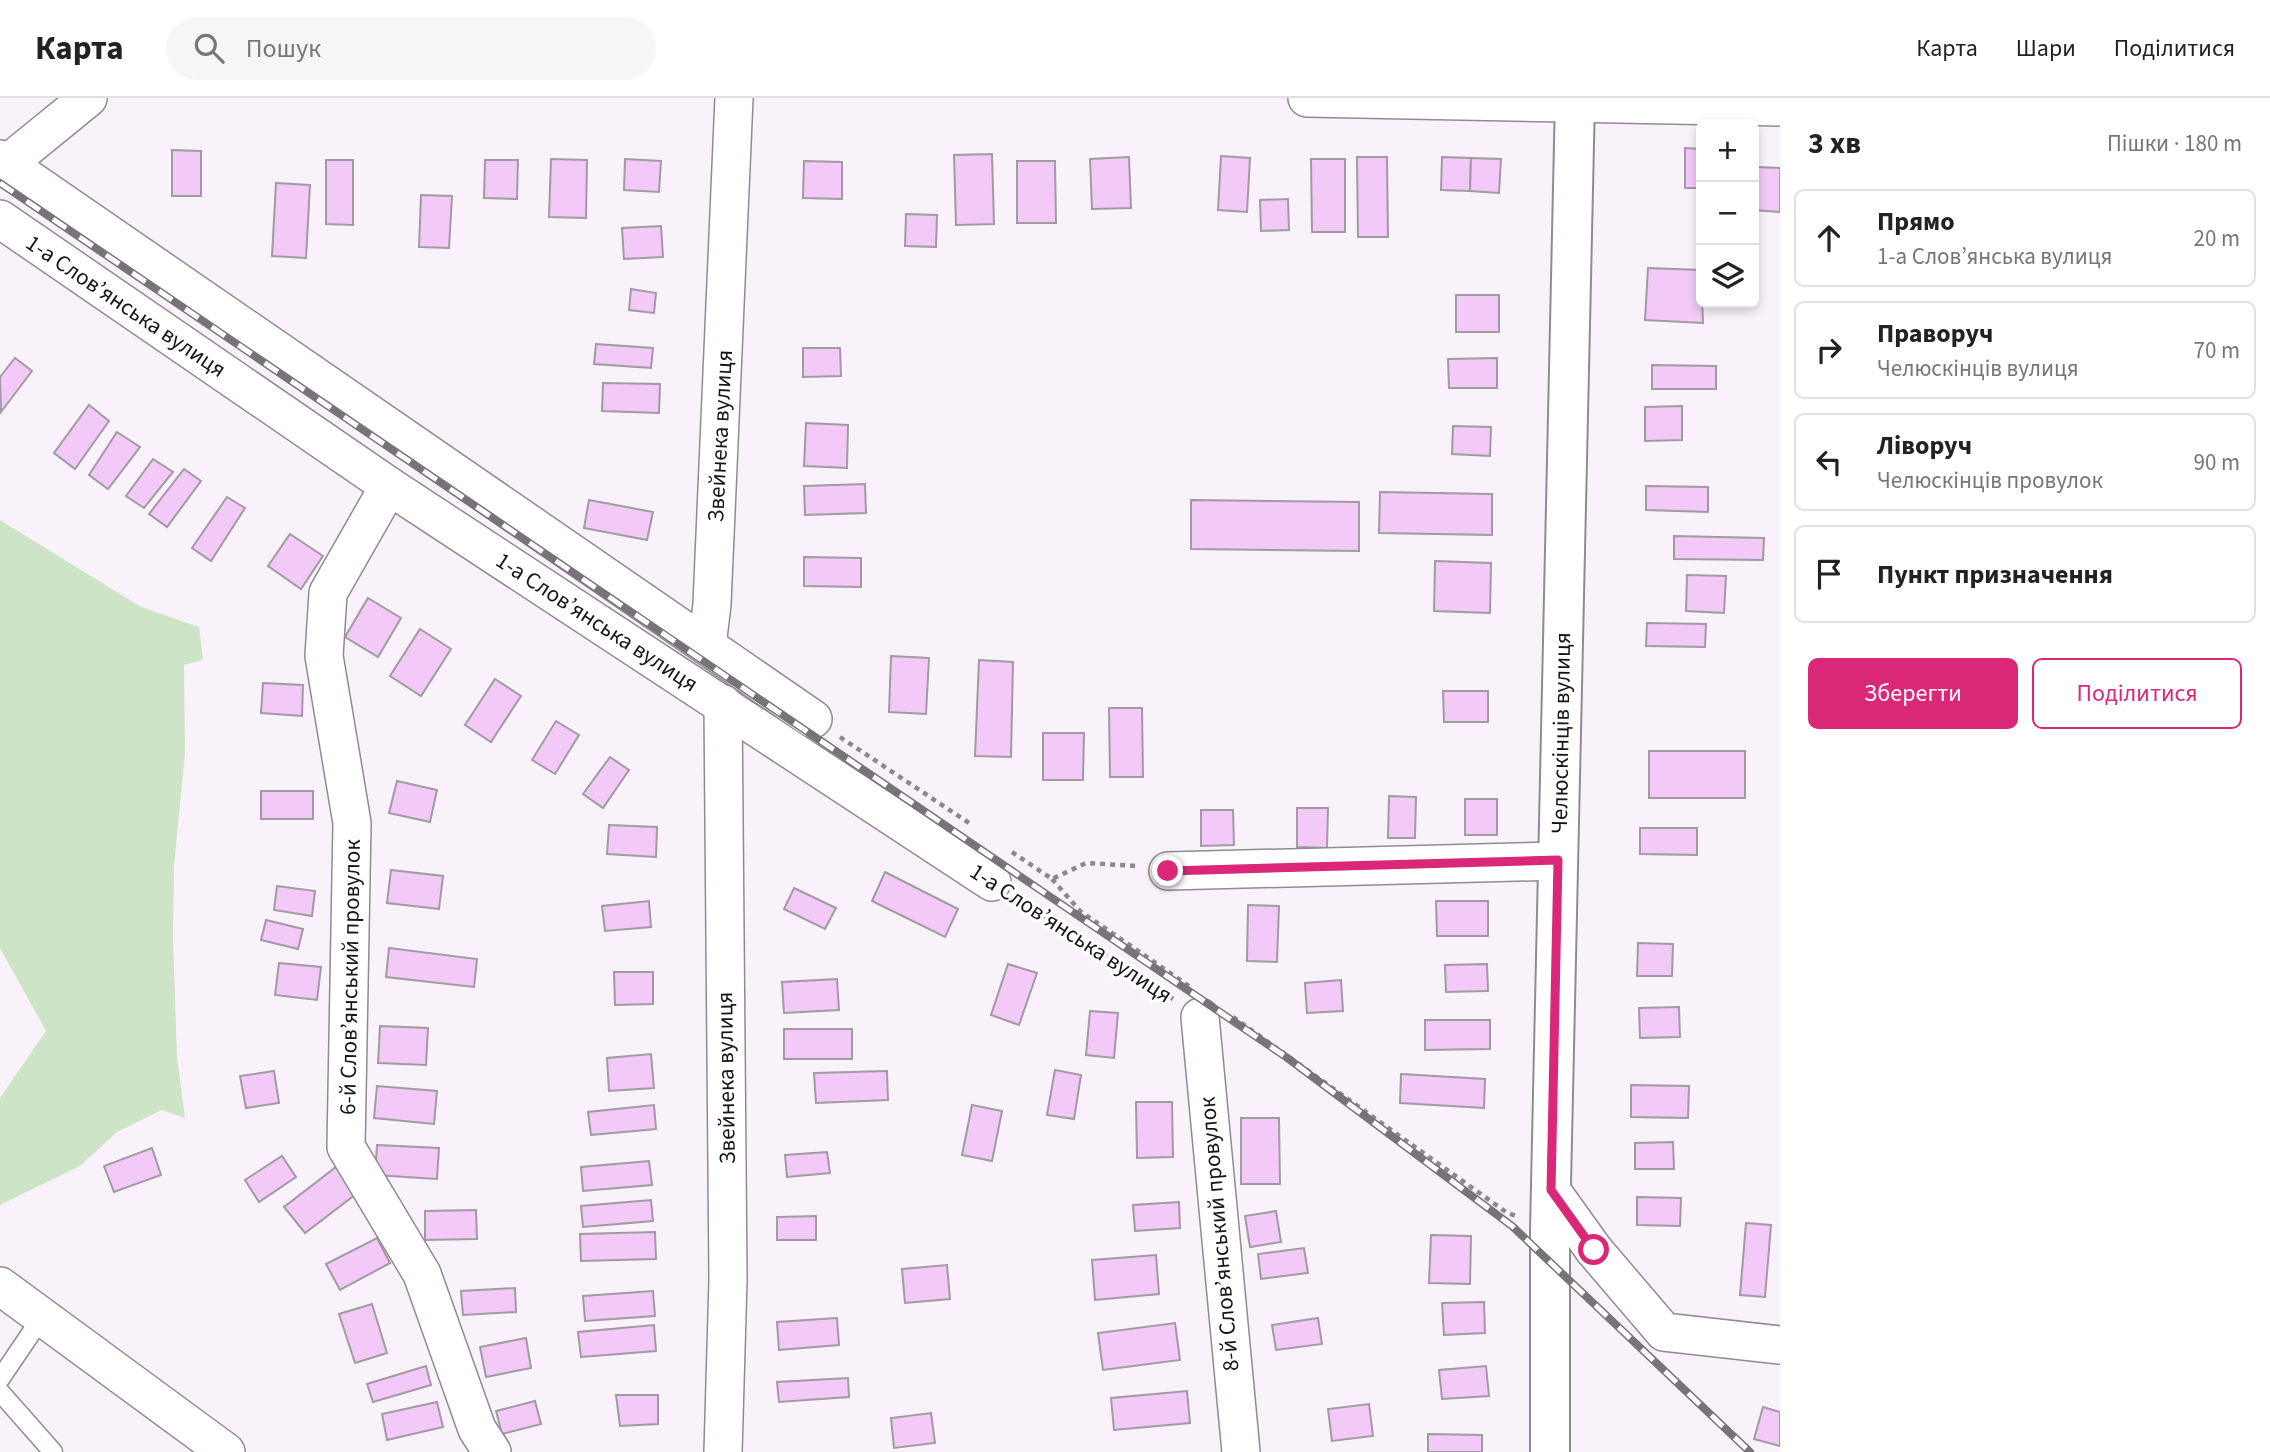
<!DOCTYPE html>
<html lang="uk">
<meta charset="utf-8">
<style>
:root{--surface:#fff;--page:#f6f6f6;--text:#222;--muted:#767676;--line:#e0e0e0;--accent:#db2777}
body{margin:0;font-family:"Source Sans 3",sans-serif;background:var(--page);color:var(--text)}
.controls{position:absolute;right:21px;top:21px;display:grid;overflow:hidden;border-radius:10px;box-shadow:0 4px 10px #0003}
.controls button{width:63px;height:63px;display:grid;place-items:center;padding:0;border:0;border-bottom:2px solid var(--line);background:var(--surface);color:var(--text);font:35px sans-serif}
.stop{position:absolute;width:21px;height:21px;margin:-16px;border:5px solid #db2777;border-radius:50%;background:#fff}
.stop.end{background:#db2777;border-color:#fff;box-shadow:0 2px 7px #0008}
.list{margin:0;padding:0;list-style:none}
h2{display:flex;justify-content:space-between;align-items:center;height:91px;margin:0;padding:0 28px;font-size:30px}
h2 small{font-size:23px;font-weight:400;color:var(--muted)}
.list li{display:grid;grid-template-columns:46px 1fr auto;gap:21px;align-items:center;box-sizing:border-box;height:98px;margin:0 14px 14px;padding:0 14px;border:2px solid var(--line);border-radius:10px}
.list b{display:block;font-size:26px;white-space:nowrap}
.list p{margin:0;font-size:23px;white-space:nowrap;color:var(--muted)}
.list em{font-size:23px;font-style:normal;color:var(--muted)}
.actions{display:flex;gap:14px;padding:21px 28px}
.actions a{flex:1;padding:16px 0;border:2px solid var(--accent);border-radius:10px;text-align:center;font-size:24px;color:var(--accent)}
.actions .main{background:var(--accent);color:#fff}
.icon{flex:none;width:38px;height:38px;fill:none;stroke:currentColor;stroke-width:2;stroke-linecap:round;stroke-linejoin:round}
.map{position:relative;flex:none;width:1780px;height:1354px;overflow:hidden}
header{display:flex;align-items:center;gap:42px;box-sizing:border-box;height:98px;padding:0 35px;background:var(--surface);border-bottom:2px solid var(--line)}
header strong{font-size:33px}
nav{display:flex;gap:38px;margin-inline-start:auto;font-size:24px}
.search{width:490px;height:63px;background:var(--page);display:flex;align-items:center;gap:18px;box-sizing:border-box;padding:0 24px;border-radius:38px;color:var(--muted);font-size:26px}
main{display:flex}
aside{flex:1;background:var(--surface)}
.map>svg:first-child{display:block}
.green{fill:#cde4c6}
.building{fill:#f2c9f7;stroke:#a19aa2;stroke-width:2}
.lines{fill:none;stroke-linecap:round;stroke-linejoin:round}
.lane-casing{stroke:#918a92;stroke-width:21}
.street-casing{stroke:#918a92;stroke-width:40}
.secondary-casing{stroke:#918a92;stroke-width:42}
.path{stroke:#8c878c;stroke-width:4.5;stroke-dasharray:5 5;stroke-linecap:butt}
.lane{stroke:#fff;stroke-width:18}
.street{stroke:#fff;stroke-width:37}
.secondary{stroke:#fff;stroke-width:38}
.rail-casing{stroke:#777378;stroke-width:8}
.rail{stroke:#fff;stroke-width:5;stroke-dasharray:16;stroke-linecap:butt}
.route{stroke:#db2777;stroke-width:9}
.labels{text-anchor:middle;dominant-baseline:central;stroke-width:7;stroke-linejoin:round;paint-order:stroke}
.street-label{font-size:23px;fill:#171517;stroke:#fff}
</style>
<header>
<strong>Карта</strong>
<div class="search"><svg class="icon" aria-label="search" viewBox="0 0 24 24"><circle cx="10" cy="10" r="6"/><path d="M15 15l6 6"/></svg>Пошук</div>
<nav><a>Карта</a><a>Шари</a><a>Поділитися</a></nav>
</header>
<main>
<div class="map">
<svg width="1780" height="1354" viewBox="0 0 1780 1354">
<rect width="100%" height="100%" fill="#faf2fb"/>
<polygon class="green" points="0,422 141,509 199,529 203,562 184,567 185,655 174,768 173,840 177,959 185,1020 162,1012 117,1034 80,1068 0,1107 0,1000 46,933 0,850"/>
<g class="building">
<polygon points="1685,50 1701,51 1701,90 1685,90"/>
<polygon points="172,52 201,53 201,98 172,98"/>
<polygon points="992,56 994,126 956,127 954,57"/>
<polygon points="1221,58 1250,60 1247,114 1218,112"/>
<polygon points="1129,59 1131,110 1092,111 1090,61"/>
<polygon points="1357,59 1387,59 1388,139 1358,139"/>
<polygon points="1442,59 1471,60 1470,93 1441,92"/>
<polygon points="1471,60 1501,61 1499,95 1470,93"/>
<polygon points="551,61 587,62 586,120 549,119"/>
<polygon points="625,61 661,63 659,94 624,92"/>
<polygon points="1311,61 1345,61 1345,134 1312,134"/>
<polygon points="326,62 353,62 353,127 326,126"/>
<polygon points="485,62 518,62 517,101 484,100"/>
<polygon points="804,63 842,64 842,101 803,100"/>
<polygon points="1017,63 1055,63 1056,125 1017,125"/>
<polygon points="1757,69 1780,70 1780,114 1754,112"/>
<polygon points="276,85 310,87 306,160 272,158"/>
<polygon points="421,97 452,98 449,150 419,149"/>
<polygon points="1288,101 1289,132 1261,133 1260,102"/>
<polygon points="906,116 937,117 936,149 905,148"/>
<polygon points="661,128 663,159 624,161 622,130"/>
<polygon points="1648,170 1701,172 1703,225 1645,222"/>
<polygon points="631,191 656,195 654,215 629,212"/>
<rect x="1456" y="197" width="43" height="37"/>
<polygon points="596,246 653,250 651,270 594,266"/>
<polygon points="803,250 840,250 841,278 803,279"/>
<polygon points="15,260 32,273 1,314 0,279"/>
<polygon points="1497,260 1497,290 1449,290 1448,261"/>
<polygon points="1652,267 1716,268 1716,291 1652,291"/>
<polygon points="603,285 660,286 659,315 602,313"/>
<polygon points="89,307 109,323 75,371 54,355"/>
<polygon points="1682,308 1682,342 1645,343 1645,309"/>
<polygon points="806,325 848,327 847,370 804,368"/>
<polygon points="1453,328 1491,329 1490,358 1452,356"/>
<polygon points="117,334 140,349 108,391 89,377"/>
<polygon points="153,361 173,374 144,410 126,398"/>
<polygon points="184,371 201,383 167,429 149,416"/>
<polygon points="865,386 866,415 805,417 804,388"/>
<polygon points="1646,388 1708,389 1708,414 1646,412"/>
<polygon points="1380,394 1492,396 1492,437 1379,435"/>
<polygon points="227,399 245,410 211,463 192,450"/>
<polygon points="589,402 653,414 647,442 584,430"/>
<polygon points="1191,402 1359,404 1359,453 1191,451"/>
<polygon points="290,436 323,458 301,491 268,468"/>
<polygon points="1674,438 1764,440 1763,462 1674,461"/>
<polygon points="804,459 861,460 861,489 804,488"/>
<polygon points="1435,463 1491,465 1490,515 1434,513"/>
<polygon points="1687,477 1726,478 1724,515 1686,513"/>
<polygon points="368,500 401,520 378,559 345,539"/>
<polygon points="1647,525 1706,526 1705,549 1646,548"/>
<polygon points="420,531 451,551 421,598 390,578"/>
<polygon points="891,558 929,560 926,616 889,614"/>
<polygon points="979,562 1013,564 1011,659 975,658"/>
<polygon points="495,581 521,598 491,644 465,627"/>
<polygon points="263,585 303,587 302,618 261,615"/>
<polygon points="1443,593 1488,593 1488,624 1444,624"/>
<polygon points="1109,610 1142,610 1143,679 1110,679"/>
<polygon points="556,623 579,637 555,676 532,662"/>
<polygon points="1043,635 1084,635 1083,682 1043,682"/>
<rect x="1649" y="653" width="96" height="47"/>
<polygon points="610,659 629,672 603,710 583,696"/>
<polygon points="397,683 437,692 430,724 389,715"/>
<rect x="261" y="693" width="52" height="28"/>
<polygon points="1389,698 1416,699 1415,740 1388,740"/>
<rect x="1465" y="701" width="32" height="36"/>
<polygon points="1297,710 1328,710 1327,750 1297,749"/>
<polygon points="1201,712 1233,712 1234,747 1201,748"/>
<polygon points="609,727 657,729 656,759 607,756"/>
<polygon points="1640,730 1697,730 1697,757 1640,756"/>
<polygon points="391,772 443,778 439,811 387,805"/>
<polygon points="885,774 958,811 945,839 872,803"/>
<polygon points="277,788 315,793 312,818 274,812"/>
<polygon points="794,790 836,810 825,831 784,811"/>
<polygon points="649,803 651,829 605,833 602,808"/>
<polygon points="1436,803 1488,803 1488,838 1437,838"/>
<polygon points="1248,807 1279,808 1277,864 1247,863"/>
<polygon points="266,822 303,831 298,851 261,842"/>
<polygon points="1638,845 1673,846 1672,878 1637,878"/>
<polygon points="389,850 477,861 474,889 386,879"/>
<polygon points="279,865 321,869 317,902 275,897"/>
<polygon points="1008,866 1037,875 1019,927 991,917"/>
<polygon points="1487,866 1488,893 1446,894 1445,867"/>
<polygon points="614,874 653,874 653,906 615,907"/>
<polygon points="837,881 839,912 784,915 782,884"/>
<polygon points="1341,882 1343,913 1307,915 1305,885"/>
<polygon points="1679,909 1680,939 1640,940 1639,910"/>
<polygon points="1090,913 1118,915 1114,960 1086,957"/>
<polygon points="1425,922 1490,922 1490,951 1425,952"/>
<polygon points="380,928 428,930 426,967 378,965"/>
<rect x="784" y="931" width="68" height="30"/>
<polygon points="651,956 654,990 609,993 607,960"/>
<polygon points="1055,972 1081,977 1074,1021 1047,1017"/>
<polygon points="274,973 279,1005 246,1010 240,978"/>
<polygon points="887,973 888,1002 816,1005 814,975"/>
<polygon points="1401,976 1485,981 1484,1010 1400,1005"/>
<polygon points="1631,987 1689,988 1688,1020 1631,1019"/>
<polygon points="377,988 437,993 434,1026 374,1020"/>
<polygon points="1136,1004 1172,1004 1173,1059 1137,1060"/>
<polygon points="654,1007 656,1031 591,1037 588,1014"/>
<polygon points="972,1007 1002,1013 992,1063 962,1057"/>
<polygon points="1241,1020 1279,1020 1280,1086 1241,1086"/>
<polygon points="1673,1044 1674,1071 1635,1071 1635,1045"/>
<polygon points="377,1047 439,1050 437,1081 375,1077"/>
<polygon points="152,1050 161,1077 114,1094 104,1068"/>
<polygon points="827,1054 830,1075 787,1079 785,1057"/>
<polygon points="282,1058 296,1079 259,1104 245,1082"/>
<polygon points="649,1063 652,1087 583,1093 581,1069"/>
<polygon points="336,1069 356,1096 305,1135 284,1109"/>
<polygon points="1637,1099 1681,1100 1680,1128 1637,1127"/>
<polygon points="651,1102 653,1123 583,1129 581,1108"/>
<polygon points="1179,1104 1180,1130 1135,1133 1133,1107"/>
<polygon points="476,1112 477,1141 425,1142 425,1113"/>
<polygon points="1276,1113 1281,1144 1250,1149 1245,1118"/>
<polygon points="816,1118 816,1142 777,1142 777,1119"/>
<polygon points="1746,1125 1771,1127 1765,1199 1740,1197"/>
<polygon points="655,1134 656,1161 581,1163 580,1136"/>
<polygon points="1431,1137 1471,1138 1470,1186 1429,1185"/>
<polygon points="377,1140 390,1165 340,1192 326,1166"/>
<polygon points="1304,1150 1308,1175 1261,1181 1258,1156"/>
<polygon points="1156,1157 1159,1196 1095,1202 1092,1162"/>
<polygon points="947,1167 950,1201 905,1205 902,1171"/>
<polygon points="515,1190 516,1214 463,1217 461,1193"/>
<polygon points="653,1193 655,1218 585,1223 583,1198"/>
<polygon points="1484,1204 1485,1235 1444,1237 1442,1205"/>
<polygon points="372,1206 387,1255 355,1265 339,1216"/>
<polygon points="837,1220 839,1247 779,1252 777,1224"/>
<polygon points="1318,1220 1322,1246 1276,1252 1272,1227"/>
<polygon points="1175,1225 1180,1262 1103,1272 1098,1235"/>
<polygon points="654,1227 656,1253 581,1259 578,1234"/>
<polygon points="526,1240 531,1270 486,1279 480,1249"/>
<polygon points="426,1268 431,1287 373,1304 367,1286"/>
<polygon points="1486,1268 1489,1298 1442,1301 1439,1272"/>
<polygon points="848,1280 849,1299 779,1304 777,1284"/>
<polygon points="1187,1293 1190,1325 1114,1332 1111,1300"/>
<polygon points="616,1297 658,1297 658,1326 620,1328"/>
<polygon points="535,1303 541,1326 502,1336 496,1313"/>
<polygon points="437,1304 443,1329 387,1342 382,1316"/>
<polygon points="1369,1306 1373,1338 1332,1343 1328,1311"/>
<polygon points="1763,1309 1780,1314 1780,1348 1754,1341"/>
<polygon points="931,1315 935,1345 894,1350 891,1320"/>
<polygon points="1428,1336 1482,1337 1482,1354 1428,1354"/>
</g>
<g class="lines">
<g class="lane-casing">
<g id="lane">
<polyline points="0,1281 42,1219"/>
<polyline points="0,1294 53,1354"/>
</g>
</g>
<g class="street-casing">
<g id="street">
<polyline points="734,0 712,506 707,548 813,621"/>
<polyline points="1307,0 1780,9"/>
<polyline points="0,61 7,66 88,0"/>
<polyline points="7,66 707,548"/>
<polyline points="0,121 389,388 992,784"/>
<polyline points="389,388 328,495 324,558 352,725 346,1049 422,1176 477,1331 492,1354"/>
<polyline points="723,606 728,1182 723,1354"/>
<polyline points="1168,773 1558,763"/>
<polyline points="1200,919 1241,1354"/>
<polyline points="1551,1092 1594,1152 1664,1234 1780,1247"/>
<polyline points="0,1188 226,1354"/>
</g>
</g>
<g class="secondary-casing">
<polyline id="secondary" points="1550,1354 1550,1132 1575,0"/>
</g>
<g class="path">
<polyline points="840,639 969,725"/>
<polyline points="1012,754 1052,781 1086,765 1137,768"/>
<polyline points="1052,781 1080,813 1189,888"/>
<polyline points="1019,801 1173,901"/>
<polyline points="1233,919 1506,1114 1518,1119"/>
</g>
<use href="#lane" class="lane"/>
<use href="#street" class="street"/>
<use href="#secondary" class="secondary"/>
<g class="rail-casing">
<polyline id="rail" points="0,85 1286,959 1512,1128 1750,1354"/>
</g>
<use href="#rail" class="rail"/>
</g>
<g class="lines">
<polyline class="route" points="1168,773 1558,762 1551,1092 1594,1152"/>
</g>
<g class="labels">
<g class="street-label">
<text transform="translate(126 208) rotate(34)">1-а Слов’янська вулиця</text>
<text transform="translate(720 338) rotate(-87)">Звейнека вулиця</text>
<text transform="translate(597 524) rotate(33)">1-а Слов’янська вулиця</text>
<text transform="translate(1561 635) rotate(-89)">Челюскінців вулиця</text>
<text transform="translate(1071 835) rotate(33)">1-а Слов’янська вулиця</text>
<text transform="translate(350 879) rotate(-89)">6-й Слов’янський провулок</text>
<text transform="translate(726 980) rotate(-91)">Звейнека вулиця</text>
<text transform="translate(1219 1136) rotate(-95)">8-й Слов’янський провулок</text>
</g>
</g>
</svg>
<div class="controls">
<button>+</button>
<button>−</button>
<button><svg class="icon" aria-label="layers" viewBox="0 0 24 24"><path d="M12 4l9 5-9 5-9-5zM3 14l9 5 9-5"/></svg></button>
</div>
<div class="stop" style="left:1594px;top:1152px"></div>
<div class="stop end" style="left:1168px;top:773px"></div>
</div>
<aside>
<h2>3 хв<small>Пішки · 180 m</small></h2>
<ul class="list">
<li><svg class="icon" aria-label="ahead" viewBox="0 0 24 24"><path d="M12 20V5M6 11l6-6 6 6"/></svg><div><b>Прямо</b><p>1-а Слов’янська вулиця</p></div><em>20 m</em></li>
<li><svg class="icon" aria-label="right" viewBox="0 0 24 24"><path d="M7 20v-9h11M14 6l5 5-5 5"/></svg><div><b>Праворуч</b><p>Челюскінців вулиця</p></div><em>70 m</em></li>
<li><svg class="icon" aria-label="left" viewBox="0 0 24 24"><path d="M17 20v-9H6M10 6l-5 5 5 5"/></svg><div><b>Ліворуч</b><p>Челюскінців провулок</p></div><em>90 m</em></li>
<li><svg class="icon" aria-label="arrive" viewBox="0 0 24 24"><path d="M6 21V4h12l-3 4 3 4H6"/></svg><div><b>Пункт призначення</b></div></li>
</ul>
<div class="actions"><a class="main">Зберегти</a><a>Поділитися</a></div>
</aside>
</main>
